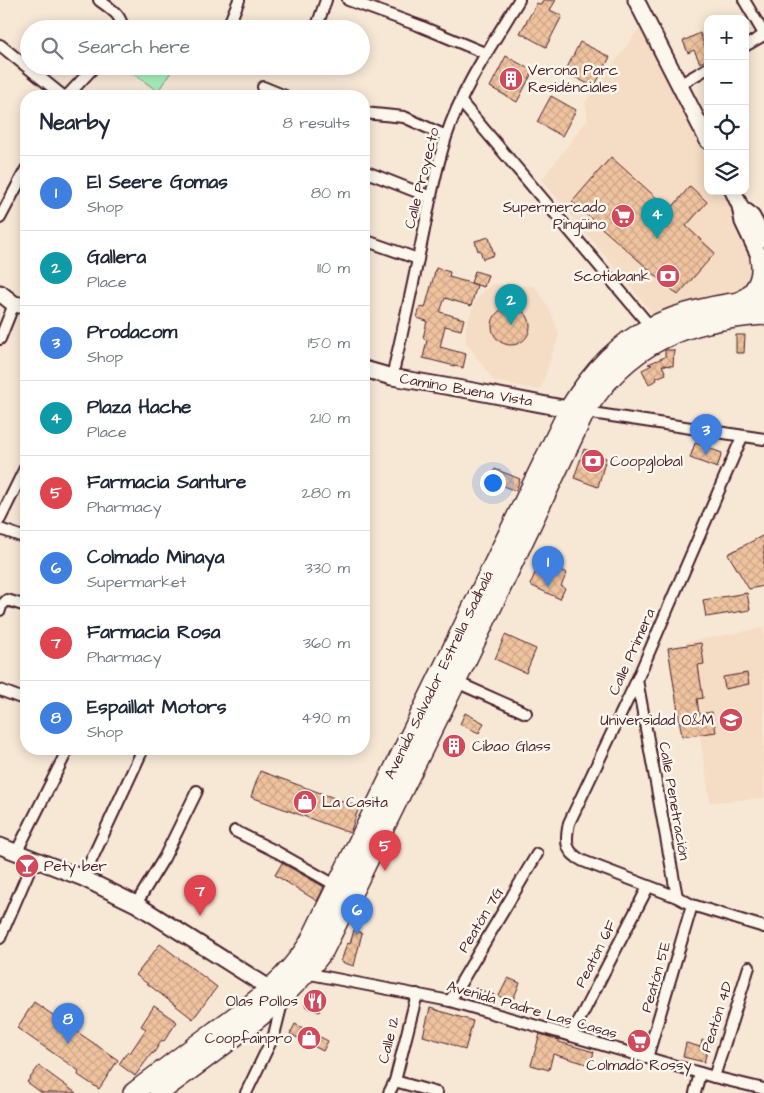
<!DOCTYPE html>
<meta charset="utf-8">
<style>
:root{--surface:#fff;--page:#f2f2f3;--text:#1f2937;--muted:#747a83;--line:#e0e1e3;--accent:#d1495b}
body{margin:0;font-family:"Architects Daughter",sans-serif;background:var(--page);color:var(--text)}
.controls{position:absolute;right:15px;top:15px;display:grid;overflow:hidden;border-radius:10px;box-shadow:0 2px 12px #0003}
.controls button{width:45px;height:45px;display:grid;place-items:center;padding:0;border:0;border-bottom:1px solid var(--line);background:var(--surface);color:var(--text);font:25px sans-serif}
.you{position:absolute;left:492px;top:482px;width:18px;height:18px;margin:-12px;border:4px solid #fff;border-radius:50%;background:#1a73e8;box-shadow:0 0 0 8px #1a73e833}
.badge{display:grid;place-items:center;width:32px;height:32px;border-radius:50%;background:var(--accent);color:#fff;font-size:16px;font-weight:700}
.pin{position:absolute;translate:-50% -41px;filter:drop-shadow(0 1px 2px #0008)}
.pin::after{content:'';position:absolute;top:26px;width:18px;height:15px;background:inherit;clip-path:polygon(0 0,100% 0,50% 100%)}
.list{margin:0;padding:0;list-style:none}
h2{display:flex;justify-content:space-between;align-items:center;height:65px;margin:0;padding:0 20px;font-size:21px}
h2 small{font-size:16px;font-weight:400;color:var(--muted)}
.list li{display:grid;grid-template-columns:32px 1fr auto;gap:15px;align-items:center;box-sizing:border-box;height:75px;padding:0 20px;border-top:1px solid var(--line)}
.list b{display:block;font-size:19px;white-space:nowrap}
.list p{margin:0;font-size:16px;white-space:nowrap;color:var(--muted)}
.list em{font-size:16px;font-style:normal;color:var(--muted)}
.icon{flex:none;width:28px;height:28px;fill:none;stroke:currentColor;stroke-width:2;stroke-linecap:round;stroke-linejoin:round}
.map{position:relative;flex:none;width:764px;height:1093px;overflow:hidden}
.search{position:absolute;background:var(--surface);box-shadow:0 2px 12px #0003;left:20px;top:20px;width:350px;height:55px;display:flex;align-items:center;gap:12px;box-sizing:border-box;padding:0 18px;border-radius:28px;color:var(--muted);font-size:19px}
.panel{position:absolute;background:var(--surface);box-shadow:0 2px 12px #0003;left:20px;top:90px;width:350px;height:665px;border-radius:20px}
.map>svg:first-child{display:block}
.built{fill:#f5dcc4}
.park{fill:#a8efbc;stroke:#798774}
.building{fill:url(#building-cross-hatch);stroke:#4a1f2b}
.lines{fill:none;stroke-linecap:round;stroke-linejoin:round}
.street-casing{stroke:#4a1f2b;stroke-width:14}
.secondary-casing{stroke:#4a1f2b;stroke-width:19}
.highway-casing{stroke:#4a1f2b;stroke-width:22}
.street{stroke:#fbf7ec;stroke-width:10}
.secondary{stroke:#fbf7ec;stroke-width:15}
.highway{stroke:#fbf7ec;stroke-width:19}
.labels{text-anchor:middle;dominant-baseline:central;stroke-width:5;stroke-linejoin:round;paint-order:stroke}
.poi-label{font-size:15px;fill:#4a1f2b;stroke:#fbf7ec;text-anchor:start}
.street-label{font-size:15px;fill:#4a1f2b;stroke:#fbf7ec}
</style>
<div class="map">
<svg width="764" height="1093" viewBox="0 0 764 1093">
<defs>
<pattern id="building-cross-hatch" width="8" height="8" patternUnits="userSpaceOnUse" patternTransform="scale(1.25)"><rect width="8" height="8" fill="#efc39e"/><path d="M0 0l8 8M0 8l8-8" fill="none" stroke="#cea788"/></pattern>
</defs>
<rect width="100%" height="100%" fill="#f7e7d5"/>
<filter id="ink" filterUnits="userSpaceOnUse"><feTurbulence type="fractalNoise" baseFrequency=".02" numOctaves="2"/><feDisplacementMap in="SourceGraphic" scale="10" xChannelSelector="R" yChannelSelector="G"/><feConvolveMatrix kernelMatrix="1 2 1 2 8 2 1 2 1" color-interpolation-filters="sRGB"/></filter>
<g filter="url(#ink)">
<g class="built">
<polygon points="639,29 652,49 708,159 708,191 724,191 754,248 757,281 735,294 695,302 653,314 542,180 588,119 585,103"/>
<polygon points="492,284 535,286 551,312 559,334 540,390 494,381 466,342 466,325 477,298"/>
<polygon points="764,628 764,798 710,802 686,642"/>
</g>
<polygon class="park" points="121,66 169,66 173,69 158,91"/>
<g class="building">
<polygon points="543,0 556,0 550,10 562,16 546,47 520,33 537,3 541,5"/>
<polygon points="700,33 705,47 708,45 708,59 700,63 694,50 688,53 683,41"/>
<polygon points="580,42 610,57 594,87 565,72"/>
<polygon points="506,56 533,71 517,102 490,87"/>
<polygon points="551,96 576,110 562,136 537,122"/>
<polygon points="611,157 670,210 690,186 707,202 686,226 715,253 678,295 572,202"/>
<polygon points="489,237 494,255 483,259 480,250 478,251 475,241"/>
<polygon points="436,268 450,272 449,277 477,285 471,306 445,298 440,312 464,319 461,330 445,326 440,347 466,354 463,368 423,358 427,340 423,338 427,321 417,318 420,307 425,308"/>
<polygon points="475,271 488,275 484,287 471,283"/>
<circle cx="511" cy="326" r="19"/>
<polygon points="736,335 745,335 744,353 736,353"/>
<polygon points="665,350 674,350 673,366 662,365 666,374 656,378 657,380 649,384 642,370 652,365 648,364 665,357"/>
<polygon points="695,443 722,453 717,468 690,458"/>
<polygon points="584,449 606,458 598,487 574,478"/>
<polygon points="495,469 520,479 516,491 490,481"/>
<polygon points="764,535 764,586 749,589 728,554"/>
<polygon points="540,561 567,573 561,586 565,588 560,599 530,585"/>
<polygon points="747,593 750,610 706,617 703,600"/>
<polygon points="505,635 536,649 526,673 495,659"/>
<polygon points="701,643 704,664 698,665 703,698 697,699 699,714 712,712 716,732 682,737 668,648"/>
<polygon points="747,673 749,684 725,689 723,677"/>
<polygon points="465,713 484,723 479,733 460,724"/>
<polygon points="452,737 462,742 457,754 446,749"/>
<polygon points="260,771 359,807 350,833 251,797"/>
<polygon points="282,863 324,887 317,901 275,875"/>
<polygon points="354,930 362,933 354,966 341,962 347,943 350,944"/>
<polygon points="160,944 217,987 193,1019 136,975"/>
<polygon points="508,978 520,983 512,1002 499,996"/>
<polygon points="475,988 495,995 493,1002 472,995"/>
<polygon points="316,991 324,994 319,1012 305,1006 309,995"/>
<polygon points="34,1002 118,1060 99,1089 78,1075 79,1071 17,1028"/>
<polygon points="154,1006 177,1022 164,1041 162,1040 153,1054 152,1053 135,1076 119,1064 128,1051 130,1053 146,1029 141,1026"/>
<polygon points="430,1008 473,1021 465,1050 448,1043 423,1036"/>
<polygon points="295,1024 328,1041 323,1051 290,1034"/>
<polygon points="540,1034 559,1040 559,1042 594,1052 590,1065 553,1054 549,1070 531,1065"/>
<polygon points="702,1040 710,1042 704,1062 683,1057 686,1043 701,1047"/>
<polygon points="39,1066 76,1093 42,1093 27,1082"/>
</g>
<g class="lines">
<g class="street-casing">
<g id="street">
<path d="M 99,0 C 109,8 123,15 122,29"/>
<polyline points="348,0 420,26 487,54"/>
<polyline points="744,0 764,34"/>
<polyline points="227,29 239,0"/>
<polyline points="316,29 326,0"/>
<polyline points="0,45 63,96"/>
<polyline points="745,46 764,35"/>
<polyline points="679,85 708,68"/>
<polyline points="263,87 285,96"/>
<polyline points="67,96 95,66"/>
<polyline points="461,102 650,326"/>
<polyline points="364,113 404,117 446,136"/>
<polyline points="364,171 430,197"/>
<polyline points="0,218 26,169"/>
<polyline points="364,240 418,259"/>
<polyline points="0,339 14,304"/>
<path d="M 392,377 C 401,338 410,299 418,259 C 427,218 433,177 446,137 C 462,88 493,43 519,0"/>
<polyline points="585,412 764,439"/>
<path d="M 742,437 L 637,680 L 569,823 C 565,842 565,852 583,861 L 677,897 L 692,905 L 764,927"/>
<polyline points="0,519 26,466"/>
<polyline points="0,529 26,538"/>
<polyline points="0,610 1,606 7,600 26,606"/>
<polyline points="637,680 677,897"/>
<polyline points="454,681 526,713"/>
<polyline points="0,690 26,700"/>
<polyline points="235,831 277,852 337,886"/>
<polyline points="17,851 68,749"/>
<polyline points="83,878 143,749"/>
<polyline points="136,904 164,858 197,791"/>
<polyline points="0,938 34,859"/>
<polyline points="305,973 450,1001 714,1077 764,1089"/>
<polyline points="450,1001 537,854"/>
<polyline points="571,1036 648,887"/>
<polyline points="647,1058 692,905"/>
<polyline points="714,1077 749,967"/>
<polyline points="395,1081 437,1093"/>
<polyline points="246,1093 274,1035 283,999"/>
<polyline points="389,1093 395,1081 417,994"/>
<polyline points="695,1093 700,1073"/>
</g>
</g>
<g class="secondary-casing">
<g id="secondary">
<polyline points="636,0 708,141"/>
<polyline points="733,191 740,206 743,222 764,266"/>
<polyline points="747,212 752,217 764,239"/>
<polyline points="0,293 14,304 26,306"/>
<polyline points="364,369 392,377 468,390 578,411"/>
<polyline points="0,846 83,878 136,904 277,993"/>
</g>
</g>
<g class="highway-casing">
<g id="highway">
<path d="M 741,301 C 757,292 764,277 760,258"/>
<path d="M 133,1093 C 160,1072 188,1051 215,1031 C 252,1004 285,981 309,943 L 569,409 C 619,327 672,309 764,299"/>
<path d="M 159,1093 C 214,1051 285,1006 324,950 L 456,682 L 585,412 C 628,343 686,320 764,315"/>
</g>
</g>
<use href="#street" class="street"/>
<use href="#secondary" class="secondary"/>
<use href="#highway" class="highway"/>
</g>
</g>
<defs>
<g id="building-disc" transform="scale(1.25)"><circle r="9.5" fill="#d1495b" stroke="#fbf7ec"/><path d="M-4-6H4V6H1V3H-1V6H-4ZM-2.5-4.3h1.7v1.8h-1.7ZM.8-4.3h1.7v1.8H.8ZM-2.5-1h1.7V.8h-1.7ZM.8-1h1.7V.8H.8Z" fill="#fff"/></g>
<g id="supermarket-disc" transform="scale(1.25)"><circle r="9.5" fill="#d1495b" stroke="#fbf7ec"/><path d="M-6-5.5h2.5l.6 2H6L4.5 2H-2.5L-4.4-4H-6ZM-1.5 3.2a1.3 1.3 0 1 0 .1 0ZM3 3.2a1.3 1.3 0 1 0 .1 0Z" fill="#fff"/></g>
<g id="bank-disc" transform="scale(1.25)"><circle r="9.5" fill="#d1495b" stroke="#fbf7ec"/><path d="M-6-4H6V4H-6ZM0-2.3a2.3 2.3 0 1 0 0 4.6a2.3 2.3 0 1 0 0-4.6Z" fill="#fff"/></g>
<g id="university-disc" transform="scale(1.25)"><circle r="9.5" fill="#d1495b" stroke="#fbf7ec"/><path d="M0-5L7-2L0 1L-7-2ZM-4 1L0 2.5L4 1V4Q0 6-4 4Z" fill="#fff"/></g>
<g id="shop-disc" transform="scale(1.25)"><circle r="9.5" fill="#d1495b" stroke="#fbf7ec"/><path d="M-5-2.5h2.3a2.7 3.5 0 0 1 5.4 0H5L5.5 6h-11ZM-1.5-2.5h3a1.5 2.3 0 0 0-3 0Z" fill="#fff"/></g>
<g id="bar-disc" transform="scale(1.25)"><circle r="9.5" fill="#d1495b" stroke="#fbf7ec"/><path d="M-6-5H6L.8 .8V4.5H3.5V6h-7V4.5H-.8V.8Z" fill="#fff"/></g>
<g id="restaurant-disc" transform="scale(1.25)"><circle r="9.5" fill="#d1495b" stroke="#fbf7ec"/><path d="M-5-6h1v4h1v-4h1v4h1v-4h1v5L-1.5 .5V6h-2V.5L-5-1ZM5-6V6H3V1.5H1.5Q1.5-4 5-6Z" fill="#fff"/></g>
</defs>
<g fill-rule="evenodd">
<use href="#building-disc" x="511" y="79"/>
<use href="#supermarket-disc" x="623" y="216"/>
<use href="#bank-disc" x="668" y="276"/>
<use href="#bank-disc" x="593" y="461"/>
<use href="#university-disc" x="731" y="720"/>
<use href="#building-disc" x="454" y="746"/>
<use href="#shop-disc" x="305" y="802"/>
<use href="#bar-disc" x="27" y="866"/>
<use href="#restaurant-disc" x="315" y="1001"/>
<use href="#shop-disc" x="309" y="1038"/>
<use href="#supermarket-disc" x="639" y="1041"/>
</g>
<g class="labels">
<g class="poi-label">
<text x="528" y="70">Verona Parc<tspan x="528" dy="17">Residénciales</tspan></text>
<text x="606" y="207" text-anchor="end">Supermercado<tspan x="606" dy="17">Pingüino</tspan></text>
<text x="650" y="276" text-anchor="end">Scotiabank</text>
<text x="610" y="461">Coopglobal</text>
<text x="714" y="720" text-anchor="end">Universidad O&amp;M</text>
<text x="472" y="746">Cibao Glass</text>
<text x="322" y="802">La Casita</text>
<text x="44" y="866">Pety ber</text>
<text x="298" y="1001" text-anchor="end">Olas Pollos</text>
<text x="292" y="1038" text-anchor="end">Coopfainpro</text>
<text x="639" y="1065" text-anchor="middle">Colmado Rossy</text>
</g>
<g class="street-label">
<text transform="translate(422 178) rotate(-76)">Calle Proyecto</text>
<text transform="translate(466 390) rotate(10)">Camino Buena Vista</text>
<text transform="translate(632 652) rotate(-66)">Calle Primera</text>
<text transform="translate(439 675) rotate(-64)">Avenida Salvador Estrella Sadhalá</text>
<text transform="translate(674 801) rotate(80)">Calle Penetración</text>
<text transform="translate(481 920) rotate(-59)">Peatón 7G</text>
<text transform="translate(596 954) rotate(-63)">Peatón 6F</text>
<text transform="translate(656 977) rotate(-74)">Peatón 5E</text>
<text transform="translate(532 1010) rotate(16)">Avenida Padre Las Casas</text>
<text transform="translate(717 1017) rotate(-72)">Peatón 4D</text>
<text transform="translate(389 1040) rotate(-76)">Calle 12</text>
</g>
</g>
</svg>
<div class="controls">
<button>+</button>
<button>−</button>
<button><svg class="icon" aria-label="locate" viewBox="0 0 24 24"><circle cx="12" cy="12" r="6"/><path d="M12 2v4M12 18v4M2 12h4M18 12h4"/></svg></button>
<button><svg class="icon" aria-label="layers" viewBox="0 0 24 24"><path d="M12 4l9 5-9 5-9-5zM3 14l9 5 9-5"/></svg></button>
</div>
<div class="you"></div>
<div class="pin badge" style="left:548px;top:587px;background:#3f7fe0">1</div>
<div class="pin badge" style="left:511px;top:325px;background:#0f9aa8">2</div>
<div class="pin badge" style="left:706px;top:455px;background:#3f7fe0">3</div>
<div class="pin badge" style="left:657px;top:239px;background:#0f9aa8">4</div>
<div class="pin badge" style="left:385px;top:871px;background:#e0444e">5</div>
<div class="pin badge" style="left:357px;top:935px;background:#3f7fe0">6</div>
<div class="pin badge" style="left:200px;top:916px;background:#e0444e">7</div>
<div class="pin badge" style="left:68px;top:1044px;background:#3f7fe0">8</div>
<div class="search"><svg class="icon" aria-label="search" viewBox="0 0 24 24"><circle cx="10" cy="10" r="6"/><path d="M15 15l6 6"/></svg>Search here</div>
<section class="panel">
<h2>Nearby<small>8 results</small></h2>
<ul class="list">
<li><span class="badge" style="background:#3f7fe0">1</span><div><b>El Seere Gomas</b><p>Shop</p></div><em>80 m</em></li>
<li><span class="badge" style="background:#0f9aa8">2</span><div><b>Gallera</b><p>Place</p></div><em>110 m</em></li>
<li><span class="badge" style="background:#3f7fe0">3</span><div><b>Prodacom</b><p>Shop</p></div><em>150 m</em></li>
<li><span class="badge" style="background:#0f9aa8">4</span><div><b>Plaza Hache</b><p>Place</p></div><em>210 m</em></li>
<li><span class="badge" style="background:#e0444e">5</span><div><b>Farmacia Santure</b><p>Pharmacy</p></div><em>280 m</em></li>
<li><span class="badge" style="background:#3f7fe0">6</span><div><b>Colmado Minaya</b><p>Supermarket</p></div><em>330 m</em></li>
<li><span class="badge" style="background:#e0444e">7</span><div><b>Farmacia Rosa</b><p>Pharmacy</p></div><em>360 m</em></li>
<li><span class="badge" style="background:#3f7fe0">8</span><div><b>Espaillat Motors</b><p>Shop</p></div><em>490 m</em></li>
</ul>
</section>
</div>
